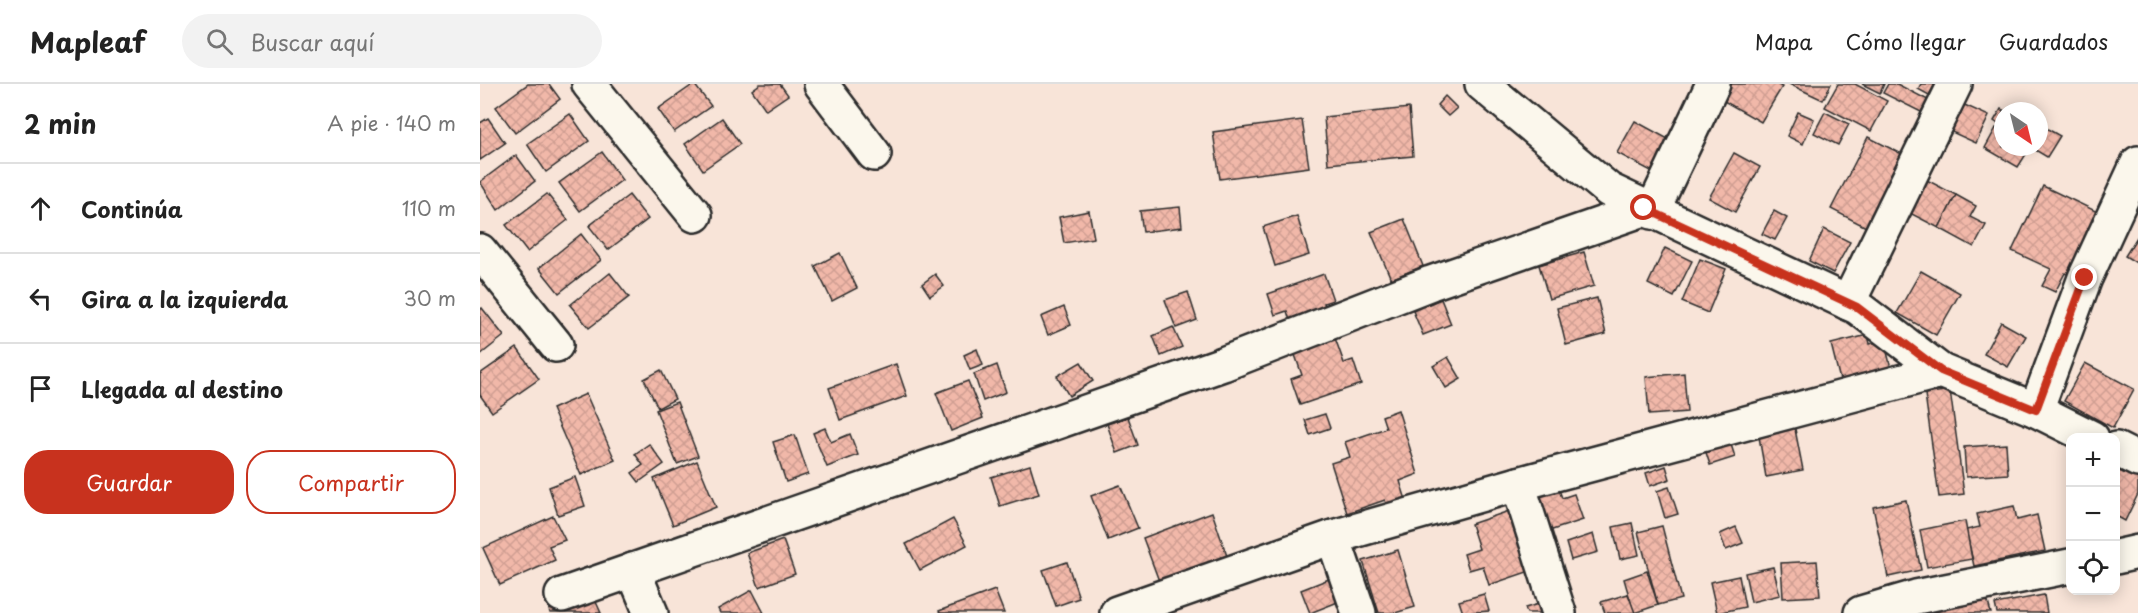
<!DOCTYPE html>
<html lang="es">
<meta charset="utf-8">
<style>
:root{--surface:#fff;--page:#f2f2f2;--text:#222;--muted:#767676;--line:#e0e0e0;--accent:#c8321e}
body{margin:0;font-family:"Playpen Sans",sans-serif;background:var(--page);color:var(--text)}
.controls{position:absolute;right:18px;bottom:18px;display:grid;overflow:hidden;border-radius:12px;box-shadow:0 3px 15px #0003}
.controls button{width:54px;height:54px;display:grid;place-items:center;padding:0;border:0;border-bottom:2px solid var(--line);background:var(--surface);color:var(--text);font:30px sans-serif}
.compass{position:absolute;left:1514px;top:18px;width:54px;height:54px;border-radius:50%;background:var(--surface);box-shadow:0 3px 15px #0003;rotate:145deg}
.stop{position:absolute;width:18px;height:18px;margin:-14px;border:4px solid #c8321e;border-radius:50%;background:#fff}
.stop.end{background:#c8321e;border-color:#fff;box-shadow:0 2px 6px #0008}
.list{margin:0;padding:0;list-style:none}
h2{display:flex;justify-content:space-between;align-items:center;height:78px;margin:0;padding:0 24px;font-size:26px}
h2 small{font-size:20px;font-weight:400;color:var(--muted)}
.list li{display:grid;grid-template-columns:39px 1fr auto;gap:18px;align-items:center;box-sizing:border-box;height:90px;padding:0 24px;border-top:2px solid var(--line)}
.list b{display:block;font-size:22px;white-space:nowrap}
.list em{font-size:20px;font-style:normal;color:var(--muted)}
.actions{display:flex;gap:12px;padding:18px 24px}
.actions a{flex:1;padding:14px 0;border:2px solid var(--accent);border-radius:24px;text-align:center;font-size:21px;color:var(--accent)}
.actions .main{background:var(--accent);color:#fff}
.icon{flex:none;width:33px;height:33px;fill:none;stroke:currentColor;stroke-width:2;stroke-linecap:round;stroke-linejoin:round}
.map{position:relative;flex:none;width:1658px;height:529px;overflow:hidden}
header{display:flex;align-items:center;gap:36px;box-sizing:border-box;height:84px;padding:0 30px;background:var(--surface);border-bottom:2px solid var(--line)}
header strong{font-size:28px}
nav{display:flex;gap:33px;margin-inline-start:auto;font-size:21px}
.search{width:420px;height:54px;background:var(--page);display:flex;align-items:center;gap:15px;box-sizing:border-box;padding:0 21px;border-radius:33px;color:var(--muted);font-size:22px}
main{display:flex}
aside{flex:1;background:var(--surface)}
.map>svg:first-child{display:block}
.building{fill:url(#building-cross-hatch);stroke:#2b2b2b;stroke-width:1.5}
.lines{fill:none;stroke-linecap:round;stroke-linejoin:round}
.minor-casing{stroke:#2b2b2b;stroke-width:38}
.minor{stroke:#fbf7ec;stroke-width:33}
.route{stroke:#c8321e;stroke-width:8}
</style>
<header>
<strong>Mapleaf</strong>
<div class="search"><svg class="icon" aria-label="search" viewBox="0 0 24 24"><circle cx="10" cy="10" r="6"/><path d="M15 15l6 6"/></svg>Buscar aquí</div>
<nav><a>Mapa</a><a>Cómo llegar</a><a>Guardados</a></nav>
</header>
<main>
<aside>
<h2>2 min<small>A pie · 140 m</small></h2>
<ul class="list">
<li><svg class="icon" aria-label="ahead" viewBox="0 0 24 24"><path d="M12 20V5M6 11l6-6 6 6"/></svg><div><b>Continúa</b></div><em>110 m</em></li>
<li><svg class="icon" aria-label="left" viewBox="0 0 24 24"><path d="M17 20v-9H6M10 6l-5 5 5 5"/></svg><div><b>Gira a la izquierda</b></div><em>30 m</em></li>
<li><svg class="icon" aria-label="arrive" viewBox="0 0 24 24"><path d="M6 21V4h12l-3 4 3 4H6"/></svg><div><b>Llegada al destino</b></div></li>
</ul>
<div class="actions"><a class="main">Guardar</a><a>Compartir</a></div>
</aside>
<div class="map">
<svg width="1658" height="529" viewBox="0 0 1658 529">
<defs>
<pattern id="building-cross-hatch" width="8" height="8" patternUnits="userSpaceOnUse" patternTransform="scale(1.5)"><rect width="8" height="8" fill="#f1b8a9"/><path d="M0 0l8 8M0 8l8-8" fill="none" stroke="#cf9e92"/></pattern>
</defs>
<rect width="100%" height="100%" fill="#f8e4d8"/>
<filter id="ink" filterUnits="userSpaceOnUse"><feTurbulence type="fractalNoise" baseFrequency=".0167" numOctaves="2"/><feDisplacementMap in="SourceGraphic" scale="12" xChannelSelector="R" yChannelSelector="G"/><feConvolveMatrix kernelMatrix="1 2 1 2 8 2 1 2 1" color-interpolation-filters="sRGB"/></filter>
<g filter="url(#ink)">
<g class="building">
<polygon points="48,0 69,0 80,15 35,49 16,23"/>
<polygon points="214,0 231,22 194,48 178,25"/>
<polygon points="280,0 300,0 308,11 286,26 272,6"/>
<polygon points="1242,0 1297,0 1302,3 1281,38 1235,12"/>
<polygon points="1309,0 1351,0 1343,16"/>
<polygon points="1358,0 1375,0 1407,17 1391,47 1345,23"/>
<polygon points="1382,0 1404,0 1400,9"/>
<polygon points="1408,0 1417,0 1448,16 1441,28 1403,9"/>
<polygon points="1441,0 1455,0 1449,11 1438,5"/>
<polygon points="965,12 977,24 968,32 957,21"/>
<polygon points="1478,18 1509,32 1496,59 1465,45"/>
<polygon points="929,24 933,72 848,80 844,33"/>
<polygon points="1521,25 1525,27 1523,27 1523,43 1514,37"/>
<polygon points="1318,28 1334,35 1323,60 1307,52"/>
<polygon points="1345,28 1369,40 1358,61 1334,49"/>
<polygon points="90,30 109,57 66,88 47,60"/>
<polygon points="8,34 25,59 0,76 0,39"/>
<polygon points="242,34 260,60 223,86 205,60"/>
<polygon points="822,36 829,83 740,95 733,48"/>
<polygon points="1155,37 1190,56 1173,88 1137,69"/>
<polygon points="1564,43 1580,52 1567,73 1552,64 1559,63 1559,51"/>
<polygon points="1516,44 1523,48 1523,63 1550,64 1538,83 1505,64"/>
<polygon points="1388,53 1424,71 1386,143 1351,125"/>
<polygon points="122,68 142,96 100,127 79,99"/>
<polygon points="1254,69 1280,83 1255,128 1229,114"/>
<polygon points="36,71 55,97 18,126 0,98"/>
<polygon points="1439,92 1476,111 1459,144 1422,125"/>
<polygon points="1563,102 1626,132 1596,194 1585,189 1575,208 1562,202 1571,185 1532,167"/>
<polygon points="67,110 88,136 47,168 26,141"/>
<polygon points="149,111 168,135 128,166 109,142"/>
<polygon points="1476,111 1496,122 1490,133 1506,141 1494,163 1459,144"/>
<polygon points="700,123 702,143 663,148 660,127"/>
<polygon points="609,127 614,154 584,159 579,133"/>
<polygon points="1294,127 1307,134 1295,156 1282,150"/>
<polygon points="817,132 829,171 795,182 783,143"/>
<polygon points="924,135 943,182 911,195 891,148"/>
<polygon points="1344,145 1370,158 1353,189 1329,177"/>
<polygon points="101,150 121,176 79,209 59,184"/>
<polygon points="1657,153 1658,153 1658,180 1645,172"/>
<polygon points="1185,164 1212,177 1194,213 1168,200"/>
<polygon points="1104,168 1114,202 1069,215 1059,181"/>
<polygon points="360,169 377,204 352,217 335,182"/>
<polygon points="1220,175 1246,185 1228,229 1202,218"/>
<polygon points="1441,187 1480,209 1456,251 1417,229"/>
<polygon points="130,189 149,213 109,244 90,221"/>
<polygon points="455,190 464,202 450,212 442,200"/>
<polygon points="844,190 853,216 844,219 849,231 812,243 807,227 795,231 788,210"/>
<polygon points="708,208 717,236 696,244 685,216"/>
<polygon points="1117,214 1126,250 1086,261 1077,224"/>
<polygon points="961,215 971,240 943,251 933,227"/>
<polygon points="584,223 591,241 568,251 561,233"/>
<polygon points="2,224 24,252 0,271 0,226"/>
<polygon points="1521,238 1546,252 1528,283 1504,270"/>
<polygon points="693,243 702,263 681,272 673,252"/>
<polygon points="1388,251 1390,260 1404,256 1411,284 1360,296 1351,260"/>
<polygon points="855,254 864,279 873,276 881,300 820,321 811,295 822,291 814,268"/>
<polygon points="37,264 59,295 12,328 0,311 0,290"/>
<polygon points="497,265 503,281 490,286 484,271"/>
<polygon points="968,273 981,295 966,304 953,282"/>
<polygon points="601,278 613,297 589,312 577,292"/>
<polygon points="1605,279 1654,305 1633,344 1584,317"/>
<polygon points="416,280 427,312 360,336 349,304"/>
<polygon points="517,281 526,308 503,317 494,290"/>
<polygon points="181,286 195,315 178,324 164,295"/>
<polygon points="1204,289 1207,328 1169,331 1166,293"/>
<polygon points="488,297 503,334 471,347 456,309"/>
<polygon points="1470,306 1484,410 1459,413 1445,310"/>
<polygon points="106,310 135,376 101,391 72,325"/>
<polygon points="197,318 218,372 197,380 176,326"/>
<polygon points="918,326 938,390 920,397 926,416 907,423 905,416 867,429 851,379 870,373 865,358 906,344 902,332"/>
<polygon points="845,330 850,344 830,351 825,336"/>
<polygon points="648,333 658,361 637,369 627,340"/>
<polygon points="1314,340 1323,386 1286,393 1278,347"/>
<polygon points="345,344 351,358 370,350 378,371 347,383 333,349"/>
<polygon points="315,351 328,390 306,398 293,358"/>
<polygon points="1249,354 1255,373 1230,381 1224,362"/>
<polygon points="169,360 184,380 159,398 152,389 163,381 155,370"/>
<polygon points="1526,360 1528,390 1486,393 1484,363"/>
<polygon points="217,377 236,423 193,441 174,395"/>
<polygon points="550,381 559,410 520,422 511,393"/>
<polygon points="1186,382 1190,395 1170,402 1166,389"/>
<polygon points="1636,382 1658,393 1658,410 1645,437 1636,432"/>
<polygon points="95,393 105,422 78,431 69,403"/>
<polygon points="1077,400 1082,414 1094,410 1103,436 1066,448 1052,408"/>
<polygon points="640,401 658,444 628,456 611,412"/>
<polygon points="1189,403 1198,430 1185,434 1177,407"/>
<polygon points="1426,416 1441,486 1408,493 1393,423"/>
<polygon points="1534,422 1537,436 1557,431 1565,467 1494,482 1486,446 1500,443 1497,430"/>
<polygon points="1032,426 1053,486 1009,501 1003,482 989,486 984,470 999,465 991,440"/>
<polygon points="732,428 747,472 679,497 663,454"/>
<polygon points="73,432 85,456 69,462 75,476 20,501 3,464"/>
<polygon points="473,435 487,461 440,486 426,460"/>
<polygon points="1485,437 1492,475 1447,483 1440,446"/>
<polygon points="1152,439 1159,471 1140,475 1133,443"/>
<polygon points="1182,442 1201,515 1178,521 1158,448"/>
<polygon points="1256,443 1263,459 1246,466 1240,450"/>
<polygon points="1113,450 1118,468 1091,476 1086,459"/>
<polygon points="303,456 315,490 279,503 267,469"/>
<polygon points="918,466 935,523 915,529 899,529 883,477"/>
<polygon points="1337,477 1340,512 1303,514 1301,479"/>
<polygon points="587,478 599,514 576,522 563,486"/>
<polygon points="1293,483 1300,511 1271,518 1265,489"/>
<polygon points="1167,487 1178,521 1154,529 1144,495"/>
<polygon points="859,491 868,514 830,529 821,506"/>
<polygon points="1259,492 1265,523 1237,529 1230,498"/>
<polygon points="272,506 284,529 240,529 238,525"/>
<polygon points="515,506 524,529 460,529 459,527"/>
<polygon points="111,507 121,529 70,529 69,526"/>
<polygon points="1004,510 1009,527 983,529 979,517"/>
<polygon points="1148,510 1155,529 1125,529 1121,518"/>
<polygon points="1506,511 1511,529 1441,529"/>
<polygon points="1564,511 1567,529 1517,529 1515,520"/>
<polygon points="1062,519 1065,529 1047,529 1045,524"/>
</g>
<g class="lines">
<g class="minor-casing">
<g id="minor">
<polyline points="109,0 215,131"/>
<polyline points="341,0 394,70"/>
<polyline points="1002,0 1129,106 1377,223 1461,287 1556,326 1612,354"/>
<polyline points="1172,128 1233,0"/>
<polyline points="0,167 76,261"/>
<polyline points="1368,219 1475,0"/>
<polyline points="1556,326 1605,194 1658,79"/>
<polyline points="1636,365 1658,376"/>
<polyline points="1038,400 1079,529"/>
<polyline points="853,453 879,529"/>
<polyline points="1636,473 1658,468"/>
<polyline points="153,486 171,529"/>
<polyline points="82,511 743,280 951,199 1164,125"/>
<polyline points="637,529 853,453 1038,400 1461,287"/>
<polyline points="1381,529 1436,513 1590,482"/>
</g>
</g>
<use href="#minor" class="minor"/>
</g>
</g>
<g class="lines" filter="url(#ink)">
<polyline class="route" points="1164,124 1377,223 1461,287 1556,326 1605,194"/>
</g>
</svg>
<div class="controls">
<button>+</button>
<button>−</button>
<button><svg class="icon" aria-label="locate" viewBox="0 0 24 24"><circle cx="12" cy="12" r="6"/><path d="M12 2v4M12 18v4M2 12h4M18 12h4"/></svg></button>
</div>
<svg class="compass" viewBox="-18 -18 36 36"><path d="M0-13l5 13h-10z" fill="#e53935"/><path d="M0 13l5-13h-10z" fill="#767676"/></svg>
<div class="stop" style="left:1164px;top:124px"></div>
<div class="stop end" style="left:1605px;top:194px"></div>
</div>
</main>
